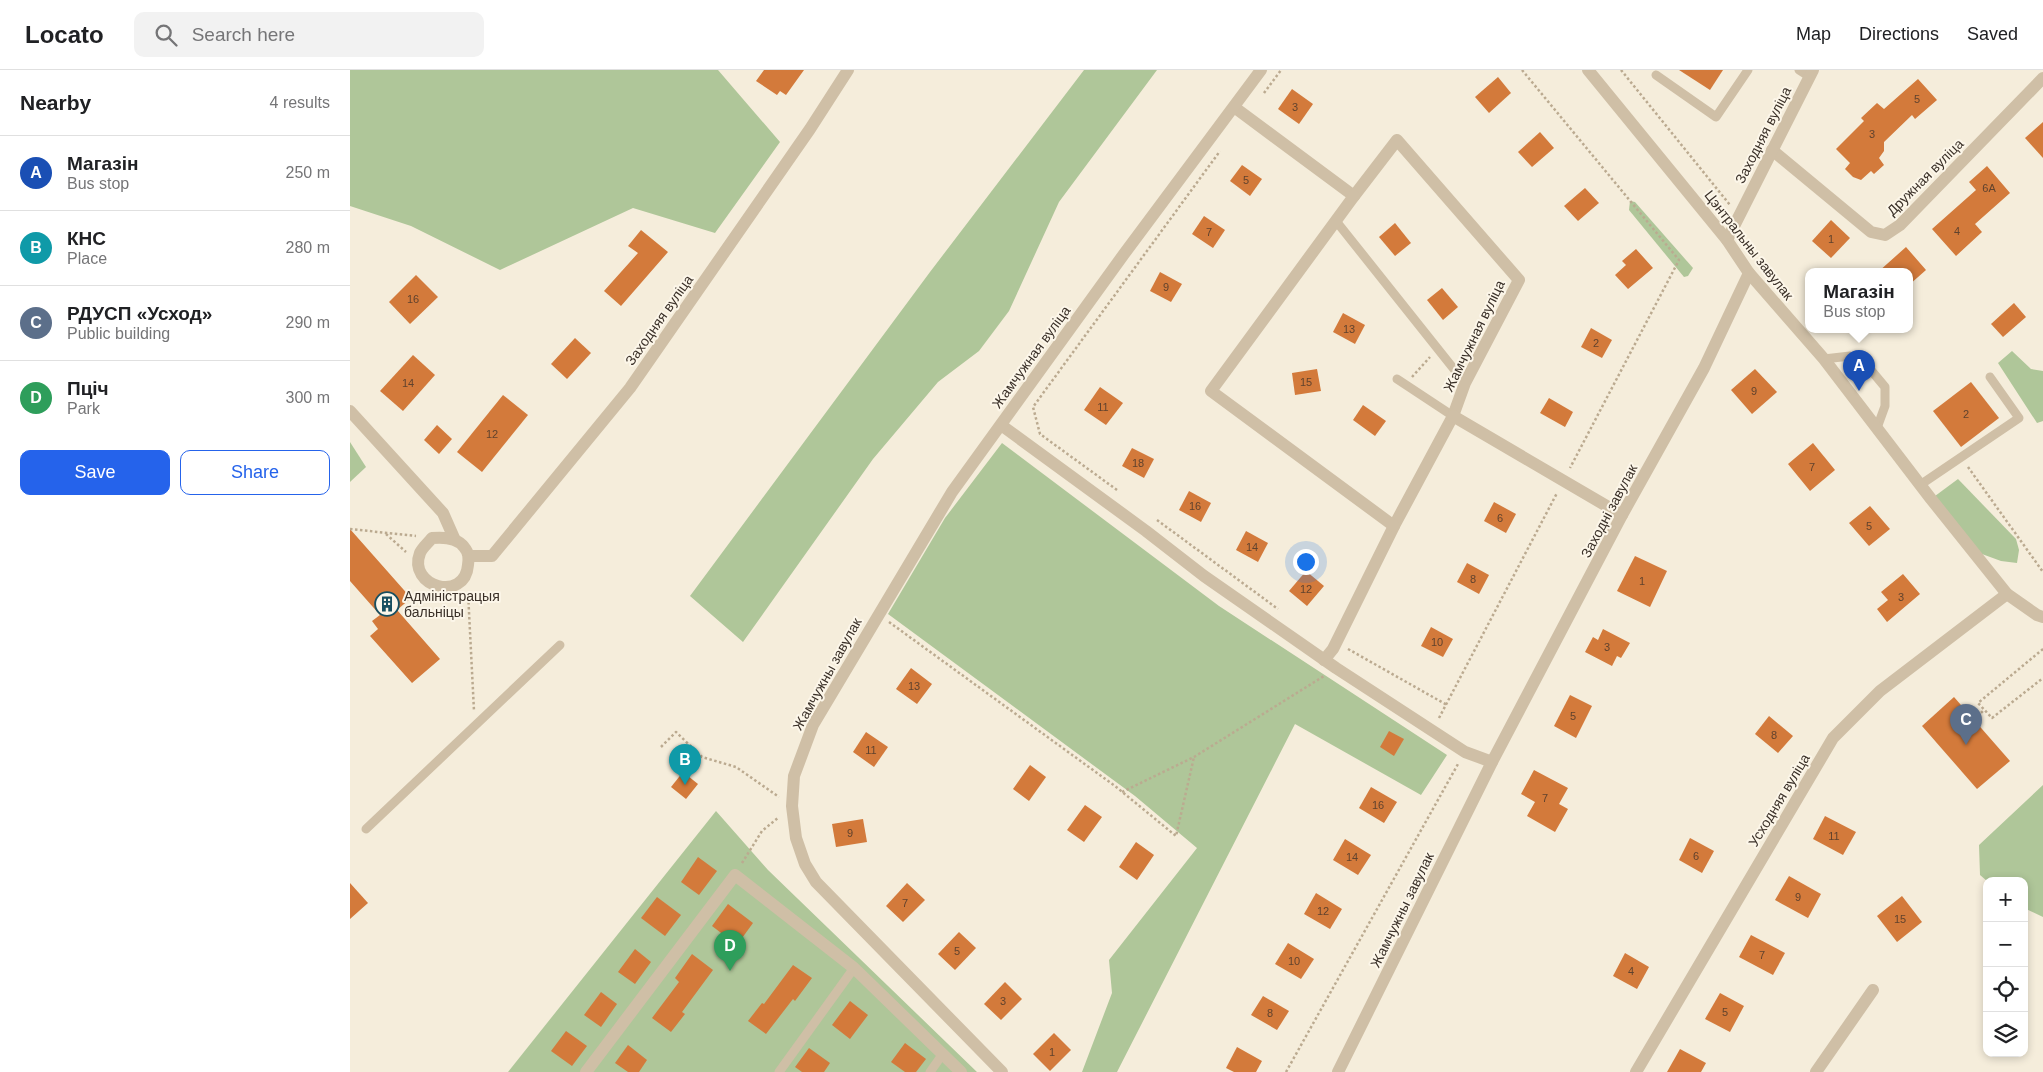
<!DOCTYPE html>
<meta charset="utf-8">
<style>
:root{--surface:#fff;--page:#f2f2f2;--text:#202124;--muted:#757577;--line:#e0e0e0;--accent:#2563eb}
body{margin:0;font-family:Arial,sans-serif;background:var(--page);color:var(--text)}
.controls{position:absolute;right:15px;bottom:15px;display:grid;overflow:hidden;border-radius:10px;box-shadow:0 2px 8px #0003}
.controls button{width:45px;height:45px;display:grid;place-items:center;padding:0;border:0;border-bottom:1px solid var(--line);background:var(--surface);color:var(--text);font:25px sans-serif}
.you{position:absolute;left:955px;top:491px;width:18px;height:18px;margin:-12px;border:4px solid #fff;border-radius:50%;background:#1a73e8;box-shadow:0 0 0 8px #1a73e833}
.badge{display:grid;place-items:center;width:32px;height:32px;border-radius:50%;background:var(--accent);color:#fff;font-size:16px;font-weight:700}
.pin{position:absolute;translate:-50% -41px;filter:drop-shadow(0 1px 2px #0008)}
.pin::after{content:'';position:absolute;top:26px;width:18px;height:15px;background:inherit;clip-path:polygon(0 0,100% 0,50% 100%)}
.popup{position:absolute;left:1455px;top:198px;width:108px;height:65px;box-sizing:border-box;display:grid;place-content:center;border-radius:10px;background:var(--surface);filter:drop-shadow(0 1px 4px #0005);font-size:16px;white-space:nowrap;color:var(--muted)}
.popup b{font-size:19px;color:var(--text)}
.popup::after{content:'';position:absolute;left:50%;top:100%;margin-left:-10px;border:10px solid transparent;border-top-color:var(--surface)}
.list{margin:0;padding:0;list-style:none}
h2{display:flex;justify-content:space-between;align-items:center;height:65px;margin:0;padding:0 20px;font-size:21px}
h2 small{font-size:16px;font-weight:400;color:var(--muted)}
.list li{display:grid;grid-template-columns:32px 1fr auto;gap:15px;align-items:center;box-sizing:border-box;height:75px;padding:0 20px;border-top:1px solid var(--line)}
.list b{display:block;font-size:19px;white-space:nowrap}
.list p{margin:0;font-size:16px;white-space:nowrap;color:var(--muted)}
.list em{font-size:16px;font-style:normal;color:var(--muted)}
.actions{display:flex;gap:10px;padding:15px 20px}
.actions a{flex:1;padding:11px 0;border:1px solid var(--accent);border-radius:10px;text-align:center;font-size:18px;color:var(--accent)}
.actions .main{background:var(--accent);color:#fff}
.icon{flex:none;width:28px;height:28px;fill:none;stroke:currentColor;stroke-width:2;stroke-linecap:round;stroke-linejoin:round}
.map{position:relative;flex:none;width:1693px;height:1002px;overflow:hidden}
header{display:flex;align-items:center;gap:30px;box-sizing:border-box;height:70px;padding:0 25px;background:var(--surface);border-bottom:1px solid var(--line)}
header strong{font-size:24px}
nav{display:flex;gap:28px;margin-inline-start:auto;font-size:18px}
.search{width:350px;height:45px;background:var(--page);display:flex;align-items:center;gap:12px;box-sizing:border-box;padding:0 18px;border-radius:10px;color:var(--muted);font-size:19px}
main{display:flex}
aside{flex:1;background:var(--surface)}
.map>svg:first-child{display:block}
.green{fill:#afc699}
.building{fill:#d37a3b}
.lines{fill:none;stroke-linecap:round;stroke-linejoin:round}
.path{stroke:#bbaa90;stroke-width:2.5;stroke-dasharray:2.5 2.5;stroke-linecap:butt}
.service{stroke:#cfbfa6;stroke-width:9}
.minor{stroke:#cfbfa6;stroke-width:12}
.tertiary{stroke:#cfbfa6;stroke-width:12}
.labels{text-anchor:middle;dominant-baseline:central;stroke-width:4;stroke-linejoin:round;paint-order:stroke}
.number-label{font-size:11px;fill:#60422d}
.street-label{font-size:14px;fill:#3a3028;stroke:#fcf6e9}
.poi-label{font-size:14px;fill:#3a3028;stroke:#fcf6e9;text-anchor:start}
</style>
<header>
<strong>Locato</strong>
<div class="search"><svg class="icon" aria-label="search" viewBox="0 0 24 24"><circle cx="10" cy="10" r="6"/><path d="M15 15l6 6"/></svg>Search here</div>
<nav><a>Map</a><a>Directions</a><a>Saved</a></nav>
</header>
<main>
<aside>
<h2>Nearby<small>4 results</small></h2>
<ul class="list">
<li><span class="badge" style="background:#1a4fb4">A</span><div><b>Магазін</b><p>Bus stop</p></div><em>250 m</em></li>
<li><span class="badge" style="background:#0f9aa8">B</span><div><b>КНС</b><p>Place</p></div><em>280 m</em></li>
<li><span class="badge" style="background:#5c6f8a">C</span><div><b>РДУСП «Усход»</b><p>Public building</p></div><em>290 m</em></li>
<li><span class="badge" style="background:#2e9e5b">D</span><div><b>Пціч</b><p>Park</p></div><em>300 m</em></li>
</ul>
<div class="actions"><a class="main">Save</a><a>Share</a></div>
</aside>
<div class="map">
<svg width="1693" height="1002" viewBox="0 0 1693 1002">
<rect width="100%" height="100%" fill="#f5eddb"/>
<g class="green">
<polygon points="0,0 368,0 430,72 365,163 283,138 150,200 61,156 0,136"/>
<polygon points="734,0 807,0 709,132 659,241 629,281 588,312 523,389 393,572 340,526 580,202"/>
<polygon points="1280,131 1285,132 1343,198 1338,206 1334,207 1279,140"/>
<polygon points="1662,281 1681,299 1693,301 1693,351 1687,353 1648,293"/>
<polygon points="0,372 16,397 0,412"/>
<polygon points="652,373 869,536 1097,685 1071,725 945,654 767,1002 732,1002 762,923 759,890 847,778 785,726 538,544 595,448"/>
<polygon points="1608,409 1666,469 1669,480 1667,493 1651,491 1621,480 1581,429"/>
<polygon points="1693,715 1693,847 1674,838 1674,811 1637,811 1630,805 1629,775"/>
<polygon points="366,741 418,800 627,1002 158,1002"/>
</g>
<g class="building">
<polygon points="414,0 454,0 436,25 430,21 427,25 406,11"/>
<polygon points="1329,0 1373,0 1360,20"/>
<polygon points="1148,7 1161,23 1139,43 1125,27"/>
<polygon points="1568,9 1587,30 1565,49 1562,45 1534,72 1534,81 1529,88 1534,95 1524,104 1521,101 1511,110 1503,107 1495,99 1500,93 1486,79 1514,51 1511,48 1527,33 1534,39"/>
<polygon points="942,19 963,34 949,54 928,39"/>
<polygon points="1693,52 1693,88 1675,68"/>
<polygon points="1190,62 1204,78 1182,97 1168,82"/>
<polygon points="892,95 912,109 900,126 880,111"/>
<polygon points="1637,96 1660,123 1625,154 1632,162 1606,186 1582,159 1626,120 1619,112"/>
<polygon points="1235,118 1249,133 1228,151 1214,136"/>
<polygon points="854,146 875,160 863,178 842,164"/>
<polygon points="1481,150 1500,168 1481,188 1462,171"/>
<polygon points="1045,153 1061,173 1045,186 1029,167"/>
<polygon points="291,160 318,182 271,236 254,221 288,183 278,176"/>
<polygon points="1556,177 1576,200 1559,215 1559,202 1528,202"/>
<polygon points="1286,179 1303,198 1278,219 1265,205 1276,195 1272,191"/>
<polygon points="810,202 832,214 821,232 800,221"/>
<polygon points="66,205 88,227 60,254 39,232"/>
<polygon points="1092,218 1108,237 1093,250 1077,230"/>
<polygon points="1664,233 1676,247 1653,267 1641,254"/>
<polygon points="993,243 1015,255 1005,274 983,262"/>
<polygon points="1241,258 1262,270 1252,288 1231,277"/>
<polygon points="225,268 241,283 217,309 201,294"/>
<polygon points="63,285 85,305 53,341 30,321"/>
<polygon points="967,299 971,321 945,325 942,303"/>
<polygon points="1405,299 1427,322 1402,344 1381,320"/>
<polygon points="1621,312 1649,348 1611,377 1583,341"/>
<polygon points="750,317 773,333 756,355 734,340"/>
<polygon points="153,325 178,345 132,402 107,382"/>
<polygon points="1199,328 1223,342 1215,357 1190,343"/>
<polygon points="1013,335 1036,351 1025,366 1003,350"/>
<polygon points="87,355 102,369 89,384 74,370"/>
<polygon points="1463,373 1485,400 1460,421 1438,394"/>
<polygon points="782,378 804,389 794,408 772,396"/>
<polygon points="839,421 861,433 851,452 829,440"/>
<polygon points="1144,432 1166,444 1156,463 1134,451"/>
<polygon points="1520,436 1540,459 1519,476 1499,453"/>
<polygon points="0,459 61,528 47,540 90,589 62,613 20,566 28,559 22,551 30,545 0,511"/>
<polygon points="896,461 918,473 908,492 886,480"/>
<polygon points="1285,486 1317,501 1300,537 1267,521"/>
<polygon points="1117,493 1139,505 1129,524 1107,512"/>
<polygon points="956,501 974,516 957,536 939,521"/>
<polygon points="1553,504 1570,524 1537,552 1527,539 1538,530 1531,522"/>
<polygon points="1081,557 1103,569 1093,587 1071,576"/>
<polygon points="1253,559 1280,573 1271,588 1267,586 1262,596 1235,582 1243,567 1248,570"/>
<polygon points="561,598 582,614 567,634 546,619"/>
<polygon points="1220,625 1242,636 1226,668 1204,656"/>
<polygon points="1604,627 1660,691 1627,719 1572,656"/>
<polygon points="1419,646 1443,666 1428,683 1405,664"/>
<polygon points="1039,661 1054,669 1044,686 1030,677"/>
<polygon points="516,662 538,677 524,697 503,682"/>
<polygon points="680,695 696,707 679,731 663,719"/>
<polygon points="1184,700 1218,718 1209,734 1218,739 1205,762 1177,746 1185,732 1171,724"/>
<polygon points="333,702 348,714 336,729 321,717"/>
<polygon points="1021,717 1047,732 1034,753 1009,738"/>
<polygon points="735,735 752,747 734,772 717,760"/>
<polygon points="1475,746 1506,762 1493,785 1463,769"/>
<polygon points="513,749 517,772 486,777 482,754"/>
<polygon points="1340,768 1364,781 1352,803 1329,790"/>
<polygon points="995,769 1021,785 1008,805 983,790"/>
<polygon points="786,772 804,785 787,810 769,797"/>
<polygon points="348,787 367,801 349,825 331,812"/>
<polygon points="1439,806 1471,824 1458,848 1425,830"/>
<polygon points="0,813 18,833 0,849"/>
<polygon points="557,813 575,830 553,852 536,836"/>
<polygon points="966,823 992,839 980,859 954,844"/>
<polygon points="1552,826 1572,852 1547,872 1527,846"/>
<polygon points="307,827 331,845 315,866 291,848"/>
<polygon points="378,834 403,853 387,875 362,856"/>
<polygon points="609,862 626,878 605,900 588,884"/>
<polygon points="1401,865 1435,883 1423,905 1389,887"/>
<polygon points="938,873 964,889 951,909 925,894"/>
<polygon points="285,879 301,892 285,914 268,902"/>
<polygon points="1275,883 1299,897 1287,919 1263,906"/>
<polygon points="342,884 363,900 332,942 335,944 321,962 302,948 329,912 325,908"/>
<polygon points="443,895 462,908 445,931 443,929 416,964 398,951 412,933 414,934"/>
<polygon points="655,912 672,929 651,950 634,934"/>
<polygon points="251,922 267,934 251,957 234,945"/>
<polygon points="1370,923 1394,936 1380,962 1355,949"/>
<polygon points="913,926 939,941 927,960 901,945"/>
<polygon points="500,931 518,945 500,969 482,955"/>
<polygon points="216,961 237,976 222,996 201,981"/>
<polygon points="704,963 721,980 700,1001 683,984"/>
<polygon points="555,973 576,989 566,1002 555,1002 541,992"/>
<polygon points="278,975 297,990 289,1002 278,1002 265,993"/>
<polygon points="887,977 912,991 906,1002 884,1002 876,998"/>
<polygon points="459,978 480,993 474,1002 452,1002 445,997"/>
<polygon points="1330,979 1356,993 1351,1002 1317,1002"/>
</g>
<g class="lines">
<g class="path">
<polyline points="1172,0 1329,190 1220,398"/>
<polyline points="1271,0 1380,135"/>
<polyline points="914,23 931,0"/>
<polyline points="1062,307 1080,287"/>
<polyline points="1618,397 1693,502"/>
<polyline points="767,420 690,364 683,337 870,81"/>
<polyline points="807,450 928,539"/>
<polyline points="0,459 66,466"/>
<polyline points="36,464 56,482"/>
<polyline points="118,522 124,641"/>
<polyline points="539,552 765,716 826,766 844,687"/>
<polyline points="998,579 1097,635"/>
<polyline points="1693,579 1628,633 1642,648 1693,608"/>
<polyline points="1089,648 1207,423"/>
<polyline points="1624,650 1634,640"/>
<polyline points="311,677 326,662 352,687 386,697 429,727"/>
<polyline points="772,722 844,687 974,606"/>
<polyline points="392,793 412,761 429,747"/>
<polyline points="936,1002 1108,694"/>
</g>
<g class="service">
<polyline points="1449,0 1460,7"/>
<polyline points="1306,5 1366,47 1398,0"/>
<polyline points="986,151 1115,313"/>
<polyline points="1474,289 1500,286 1515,293 1535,317 1535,336 1527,358"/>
<polyline points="1047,309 1103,346"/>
<polyline points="1570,415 1669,348 1640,307"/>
<polyline points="16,759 210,575"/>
<polyline points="429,1002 504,898"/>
<polyline points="580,1002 592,985"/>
</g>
<g class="minor">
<polyline points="884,37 1004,126 1047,70 1169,210 1115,313 1103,346 1044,456 983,579 974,590"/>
<polyline points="1422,80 1521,162 1535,165 1550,155 1693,8"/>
<polyline points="1004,126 861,321 1044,456"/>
<polyline points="1377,170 1463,0"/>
<polyline points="0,341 93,443 104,468"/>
<polyline points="1103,346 1272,445"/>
<polyline points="651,355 796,461 854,506 986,598 1115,682 1142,692"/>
<path d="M 82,468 C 93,467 107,467 114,477 C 119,483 119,488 118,495 C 115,533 57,517 70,483 C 72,478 78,473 82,468 Z"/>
<polyline points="119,486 142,486 280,318 460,59 498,0"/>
<polyline points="236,1002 385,805 504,898 611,1002"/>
<polyline points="652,1002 466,812 455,794 446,768 442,736 444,706 463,655 602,422 774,184 911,0"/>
<polyline points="988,1002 1142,692 1272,445 1354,298 1399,203"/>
<polyline points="1286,1002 1483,668 1530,621 1657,524"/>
<polyline points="1466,1002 1523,920"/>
</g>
<polyline class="tertiary" points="1238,0 1377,170 1399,203 1474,289 1581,429 1657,524 1687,545 1693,547"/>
</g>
<defs>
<g id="building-ring" transform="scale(1.25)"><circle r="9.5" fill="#fcf6e9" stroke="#184f60" stroke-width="1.5"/><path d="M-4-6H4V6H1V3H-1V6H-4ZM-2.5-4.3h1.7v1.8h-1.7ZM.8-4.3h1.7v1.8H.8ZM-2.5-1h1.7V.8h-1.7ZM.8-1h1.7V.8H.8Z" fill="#184f60"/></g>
</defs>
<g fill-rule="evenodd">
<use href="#building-ring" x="37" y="534"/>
</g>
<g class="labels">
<g class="number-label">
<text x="1567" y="29">5</text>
<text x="945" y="37">3</text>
<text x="1522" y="64">3</text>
<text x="896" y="110">5</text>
<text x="1639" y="118">6А</text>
<text x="1607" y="161">4</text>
<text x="859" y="162">7</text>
<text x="1481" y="169">1</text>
<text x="816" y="217">9</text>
<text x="63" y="229">16</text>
<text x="999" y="259">13</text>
<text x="1246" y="273">2</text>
<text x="956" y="312">15</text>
<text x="58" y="313">14</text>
<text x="1404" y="321">9</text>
<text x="753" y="337">11</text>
<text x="1616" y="344">2</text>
<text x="142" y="364">12</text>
<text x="788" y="393">18</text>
<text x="1462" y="397">7</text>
<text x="845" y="436">16</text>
<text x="1150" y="448">6</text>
<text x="1519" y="456">5</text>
<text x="902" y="477">14</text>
<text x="1123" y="509">8</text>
<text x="1292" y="511">1</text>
<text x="956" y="519">12</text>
<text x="1551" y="527">3</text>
<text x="1087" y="572">10</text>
<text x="1257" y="577">3</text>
<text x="564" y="616">13</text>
<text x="1223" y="646">5</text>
<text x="1424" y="665">8</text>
<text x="521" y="680">11</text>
<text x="1195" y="728">7</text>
<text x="1028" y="735">16</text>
<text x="500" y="763">9</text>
<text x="1484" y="766">11</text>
<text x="1346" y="786">6</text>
<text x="1002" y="787">14</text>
<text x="1448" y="827">9</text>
<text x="555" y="833">7</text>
<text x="973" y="841">12</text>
<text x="1550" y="849">15</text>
<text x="607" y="881">5</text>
<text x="1412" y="885">7</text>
<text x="944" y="891">10</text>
<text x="1281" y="901">4</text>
<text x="653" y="931">3</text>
<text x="1375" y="942">5</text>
<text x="920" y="943">8</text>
<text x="702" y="982">1</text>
</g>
<g class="street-label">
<text transform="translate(1413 65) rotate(-63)">Заходняя вуліца</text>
<text transform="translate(1575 107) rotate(-45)">Дружная вуліца</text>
<text transform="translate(1399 175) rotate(52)">Цэнтральны завулак</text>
<text transform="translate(309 250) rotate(-55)">Заходняя вуліца</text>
<text transform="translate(1124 266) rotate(-64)">Жамчужная вуліца</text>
<text transform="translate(681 287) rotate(-54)">Жамчужная вуліца</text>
<text transform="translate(1259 441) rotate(-62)">Заходні завулак</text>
<text transform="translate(477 604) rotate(-61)">Жамчужны завулак</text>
<text transform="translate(1429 730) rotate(-59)">Усходняя вуліца</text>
<text transform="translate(1052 840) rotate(-64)">Жамчужны завулак</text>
</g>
<g class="poi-label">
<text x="54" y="526">Адміністрацыя<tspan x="54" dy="16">бальніцы</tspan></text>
</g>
</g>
</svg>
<div class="controls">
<button>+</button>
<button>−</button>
<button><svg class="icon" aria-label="locate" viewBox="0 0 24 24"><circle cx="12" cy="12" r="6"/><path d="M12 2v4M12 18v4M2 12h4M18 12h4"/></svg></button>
<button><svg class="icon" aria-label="layers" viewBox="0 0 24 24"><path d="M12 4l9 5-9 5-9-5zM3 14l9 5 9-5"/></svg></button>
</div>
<div class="you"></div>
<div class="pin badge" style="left:1509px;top:321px;background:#1a4fb4">A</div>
<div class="popup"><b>Магазін</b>Bus stop</div>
<div class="pin badge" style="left:335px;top:715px;background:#0f9aa8">B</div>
<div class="pin badge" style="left:1616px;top:675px;background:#5c6f8a">C</div>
<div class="pin badge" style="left:380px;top:901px;background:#2e9e5b">D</div>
</div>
</main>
